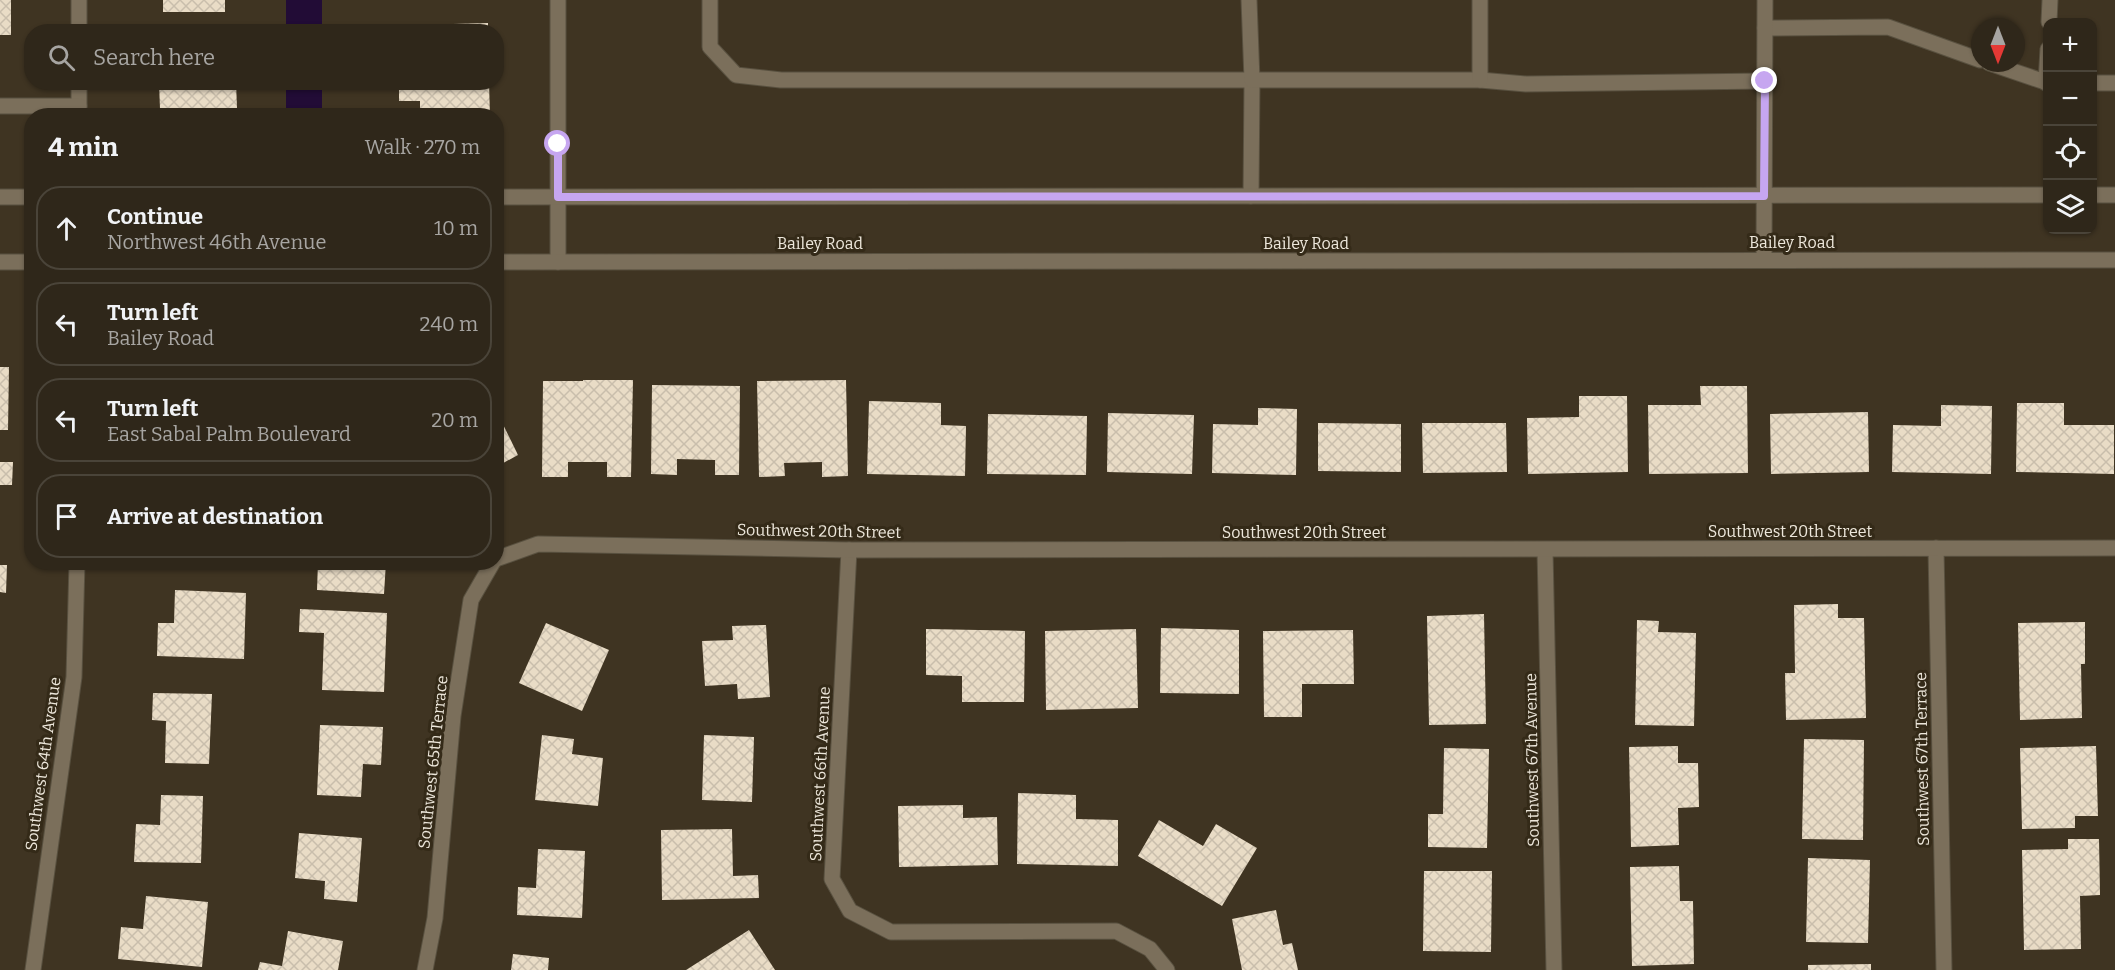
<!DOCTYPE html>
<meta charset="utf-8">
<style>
:root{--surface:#2f271a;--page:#372f23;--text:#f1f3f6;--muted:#a7a5a2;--line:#4a4439}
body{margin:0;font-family:Bitter,serif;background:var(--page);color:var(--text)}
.controls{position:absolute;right:18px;top:18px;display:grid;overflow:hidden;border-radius:12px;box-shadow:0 2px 4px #0004}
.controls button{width:54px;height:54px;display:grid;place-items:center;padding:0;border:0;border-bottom:2px solid var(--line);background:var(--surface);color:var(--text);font:30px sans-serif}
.compass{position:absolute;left:1971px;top:18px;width:54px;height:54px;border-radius:50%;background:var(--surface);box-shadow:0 2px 4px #0004;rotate:180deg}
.stop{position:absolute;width:18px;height:18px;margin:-14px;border:4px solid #c6a6f0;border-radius:50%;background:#fff}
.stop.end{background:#c6a6f0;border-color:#fff;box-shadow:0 2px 6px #0008}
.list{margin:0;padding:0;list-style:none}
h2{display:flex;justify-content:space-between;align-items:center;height:78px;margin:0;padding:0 24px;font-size:26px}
h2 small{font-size:20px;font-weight:400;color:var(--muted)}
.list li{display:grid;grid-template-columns:39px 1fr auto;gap:18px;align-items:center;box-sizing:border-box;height:84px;margin:0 12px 12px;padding:0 12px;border:2px solid var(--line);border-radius:24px}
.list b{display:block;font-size:22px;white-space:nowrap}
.list p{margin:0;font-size:20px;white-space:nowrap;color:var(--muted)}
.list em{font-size:20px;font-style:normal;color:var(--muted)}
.icon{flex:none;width:33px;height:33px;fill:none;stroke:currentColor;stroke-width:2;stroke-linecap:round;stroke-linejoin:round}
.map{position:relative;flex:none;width:2115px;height:970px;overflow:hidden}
.search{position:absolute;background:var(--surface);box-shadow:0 2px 4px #0004;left:24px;top:24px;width:480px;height:66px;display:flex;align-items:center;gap:15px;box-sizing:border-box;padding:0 21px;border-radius:24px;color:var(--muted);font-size:22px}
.panel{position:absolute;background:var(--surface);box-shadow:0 2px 4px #0004;left:24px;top:108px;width:480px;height:462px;border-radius:24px}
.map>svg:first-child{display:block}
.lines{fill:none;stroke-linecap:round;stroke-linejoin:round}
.canal{stroke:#220c36;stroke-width:36}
.building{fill:url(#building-cross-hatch)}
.service-casing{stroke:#595140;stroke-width:17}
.minor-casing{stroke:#595140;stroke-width:17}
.tertiary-casing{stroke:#595140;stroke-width:17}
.service{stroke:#7b6f5b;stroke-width:15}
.minor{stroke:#7b6f5b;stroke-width:15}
.tertiary{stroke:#7b6f5b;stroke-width:15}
.route{stroke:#c6a6f0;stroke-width:8}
.labels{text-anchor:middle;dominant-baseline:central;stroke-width:6;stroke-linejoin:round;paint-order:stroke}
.street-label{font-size:16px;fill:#ede7db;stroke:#342a18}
</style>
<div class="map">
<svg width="2115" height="970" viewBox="0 0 2115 970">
<defs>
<pattern id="building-cross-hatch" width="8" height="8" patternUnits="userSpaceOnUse" patternTransform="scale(1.5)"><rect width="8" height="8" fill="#e9dcc6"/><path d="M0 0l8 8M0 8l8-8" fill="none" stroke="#c9beac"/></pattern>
</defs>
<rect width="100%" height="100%" fill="#3f3422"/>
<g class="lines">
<g class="canal">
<polyline points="304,32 304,0"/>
<polyline points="304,116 304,82"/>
</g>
</g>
<g class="building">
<rect x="0" y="0" width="11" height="35"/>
<rect x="163" y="0" width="62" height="12"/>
<polygon points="488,23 488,32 418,32 418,25"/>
<polygon points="159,82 236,82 237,108 160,109"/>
<polygon points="399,82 489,82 490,116 420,116 420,101 399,101"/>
<polygon points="0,367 9,367 8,430 0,430"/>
<polygon points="583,380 633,380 631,477 607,477 607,462 568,462 568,477 542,477 543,381 583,381"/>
<polygon points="846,380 848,476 822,477 822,462 784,463 785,476 759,477 757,381"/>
<polygon points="652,385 740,386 739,475 715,475 715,460 677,459 677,475 651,474"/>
<polygon points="1700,386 1747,386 1748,473 1649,474 1648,405 1701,405"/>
<polygon points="1579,396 1627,396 1628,472 1528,474 1527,418 1579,417"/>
<polygon points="869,401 941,403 941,425 966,426 965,476 867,474"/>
<polygon points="2017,403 2064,403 2064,425 2114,425 2114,474 2016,472"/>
<polygon points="1941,405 1992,406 1991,474 1892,472 1893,425 1941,426"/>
<polygon points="1258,408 1297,409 1296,475 1212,473 1213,424 1258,425"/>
<polygon points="496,410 518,455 496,467"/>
<polygon points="1868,412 1869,472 1771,474 1770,414"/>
<polygon points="1108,413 1194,415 1192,474 1107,472"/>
<polygon points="988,414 1087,416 1086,475 987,474"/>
<polygon points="1318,423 1401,424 1401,472 1318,471"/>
<polygon points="1422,423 1506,423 1507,472 1423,473"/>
<polygon points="0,462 13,462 12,485 0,485"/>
<polygon points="318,562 386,562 384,594 317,590"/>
<polygon points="0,565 7,565 6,593 0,592"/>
<polygon points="175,590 246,593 244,659 157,656 158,623 174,623"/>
<polygon points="1838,604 1838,618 1864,618 1866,718 1786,720 1785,673 1795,673 1794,605"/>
<polygon points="300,609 387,613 384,692 322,690 324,633 299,632"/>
<polygon points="1484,614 1486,724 1429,725 1427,616"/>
<polygon points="1637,620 1659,621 1658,632 1696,633 1694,726 1635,725"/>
<polygon points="2085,622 2085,664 2081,664 2082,718 2020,720 2018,623"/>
<polygon points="546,623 609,650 582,711 519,683"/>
<polygon points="766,625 770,697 738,699 737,684 705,686 702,641 733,640 732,626"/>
<polygon points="1161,628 1239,630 1239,694 1160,693"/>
<polygon points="926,629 1025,631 1024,702 962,702 962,676 926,675"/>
<polygon points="1136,629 1138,708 1046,710 1045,631"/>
<polygon points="1353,630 1354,684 1302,684 1302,717 1264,717 1263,631"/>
<polygon points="153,693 212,694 209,764 165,763 166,721 152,720"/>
<polygon points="320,725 383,727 381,765 363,764 361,797 317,795"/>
<polygon points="542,735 574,739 572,754 603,758 598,806 535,800"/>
<polygon points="704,735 754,737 752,802 702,800"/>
<polygon points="1804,739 1864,740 1863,840 1802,839"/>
<polygon points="1678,746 1678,763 1698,763 1699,807 1678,808 1679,845 1631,847 1629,747"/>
<polygon points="2096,746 2098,816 2075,816 2075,828 2022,829 2020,748"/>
<polygon points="1444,748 1489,749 1487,848 1428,847 1428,814 1443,814"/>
<polygon points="1018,793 1076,795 1076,819 1118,820 1118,866 1017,864"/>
<polygon points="161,795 203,796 201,863 134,862 136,824 160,825"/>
<polygon points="963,805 963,818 997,817 998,865 899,867 898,806"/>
<polygon points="1159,820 1203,846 1216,824 1257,848 1222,906 1138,856"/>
<polygon points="732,829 733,876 758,875 759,898 662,900 661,830"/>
<polygon points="299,833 362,838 357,902 324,899 325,881 295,878"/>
<polygon points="2068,839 2099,839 2100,895 2080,896 2081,949 2024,950 2022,850 2068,849"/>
<polygon points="538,849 585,851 582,918 517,915 518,887 536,888"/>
<polygon points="1808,858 1870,860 1868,943 1806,942"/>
<polygon points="1679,866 1680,901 1693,901 1694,964 1632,966 1630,867"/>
<polygon points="1424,871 1492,871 1491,952 1423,951"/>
<polygon points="146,896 208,902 202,967 118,959 121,927 143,929"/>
<polygon points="1276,910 1283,945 1292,943 1298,970 1242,970 1232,919"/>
<polygon points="749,930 775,970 686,970"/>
<polygon points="288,931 343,941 338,970 258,970 260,962 282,966"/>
<polygon points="513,954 549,958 548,970 511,970"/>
<polygon points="1871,964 1871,970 1808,970 1808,965"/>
</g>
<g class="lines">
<g class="service-casing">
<g id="service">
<polyline points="710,0 710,47 736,75 781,80 1252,80 1251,196"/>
<polyline points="1249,0 1252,80 1480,80 1526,84 1765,81"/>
<polyline points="2049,22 2050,0"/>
<polyline points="1765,28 1888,27 1980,60"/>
<polyline points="1989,63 2048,83"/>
<polyline points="1480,80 1480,0"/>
<polyline points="2046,83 2048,49"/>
<polyline points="2092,83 2115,83"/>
</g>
</g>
<g class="minor-casing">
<g id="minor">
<polyline points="79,0 79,32"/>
<polyline points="79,82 79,116"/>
<polyline points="0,106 79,106"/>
<polyline points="1764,260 1765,0"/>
<polyline points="558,262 558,0"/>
<polyline points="1936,548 1944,970"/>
<polyline points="849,550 832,879 850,911 891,932 1116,931 1150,949 1167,970"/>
<polyline points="1545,550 1554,970"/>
<polyline points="496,559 538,544 849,550 2115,548"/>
<polyline points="33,970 74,677 77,562"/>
<polyline points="425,970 435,918 453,716 471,600 493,562"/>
</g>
</g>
<g class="tertiary-casing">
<g id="tertiary">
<polyline points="2092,195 2115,195"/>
<polyline points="0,197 32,197"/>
<polyline points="496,197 2048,195"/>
<polyline points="0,262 32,262"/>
<polyline points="496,262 2115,260"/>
</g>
</g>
<use href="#service" class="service"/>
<use href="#minor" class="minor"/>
<use href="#tertiary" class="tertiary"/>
</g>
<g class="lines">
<polyline class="route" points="558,144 558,197 1764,196 1765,81"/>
</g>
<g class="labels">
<g class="street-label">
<text x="1792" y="242">Bailey Road</text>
<text x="820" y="243">Bailey Road</text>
<text x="1306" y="243">Bailey Road</text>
<text transform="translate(819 531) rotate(1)">Southwest 20th Street</text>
<text x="1790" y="531">Southwest 20th Street</text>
<text x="1304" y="532">Southwest 20th Street</text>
<text transform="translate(1922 759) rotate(-91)">Southwest 67th Terrace</text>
<text transform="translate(1532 760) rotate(-91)">Southwest 67th Avenue</text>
<text transform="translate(433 762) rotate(-84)">Southwest 65th Terrace</text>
<text transform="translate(43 764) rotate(-82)">Southwest 64th Avenue</text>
<text transform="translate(820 774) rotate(-87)">Southwest 66th Avenue</text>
</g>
</g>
</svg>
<div class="controls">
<button>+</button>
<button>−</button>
<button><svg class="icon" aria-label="locate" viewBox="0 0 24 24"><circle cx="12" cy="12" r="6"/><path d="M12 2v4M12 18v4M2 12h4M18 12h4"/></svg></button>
<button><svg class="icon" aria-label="layers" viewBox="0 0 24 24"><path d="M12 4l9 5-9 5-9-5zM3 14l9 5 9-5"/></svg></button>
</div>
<svg class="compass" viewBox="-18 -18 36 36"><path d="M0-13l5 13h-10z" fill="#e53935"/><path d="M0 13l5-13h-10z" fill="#a7a5a2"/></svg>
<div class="stop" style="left:558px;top:144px"></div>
<div class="stop end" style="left:1765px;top:81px"></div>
<div class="search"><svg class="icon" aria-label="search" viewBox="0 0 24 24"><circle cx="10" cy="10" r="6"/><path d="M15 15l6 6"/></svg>Search here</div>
<section class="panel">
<h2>4 min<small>Walk · 270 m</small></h2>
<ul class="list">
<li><svg class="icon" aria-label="ahead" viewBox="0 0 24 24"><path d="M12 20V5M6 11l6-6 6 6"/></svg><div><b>Continue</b><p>Northwest 46th Avenue</p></div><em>10 m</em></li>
<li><svg class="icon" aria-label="left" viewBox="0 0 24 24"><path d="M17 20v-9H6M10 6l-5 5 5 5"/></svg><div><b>Turn left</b><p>Bailey Road</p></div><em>240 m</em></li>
<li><svg class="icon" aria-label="left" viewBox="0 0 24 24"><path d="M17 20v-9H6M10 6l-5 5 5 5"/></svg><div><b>Turn left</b><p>East Sabal Palm Boulevard</p></div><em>20 m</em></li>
<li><svg class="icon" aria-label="arrive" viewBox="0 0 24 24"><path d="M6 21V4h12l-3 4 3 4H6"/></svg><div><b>Arrive at destination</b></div></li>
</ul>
</section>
</div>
